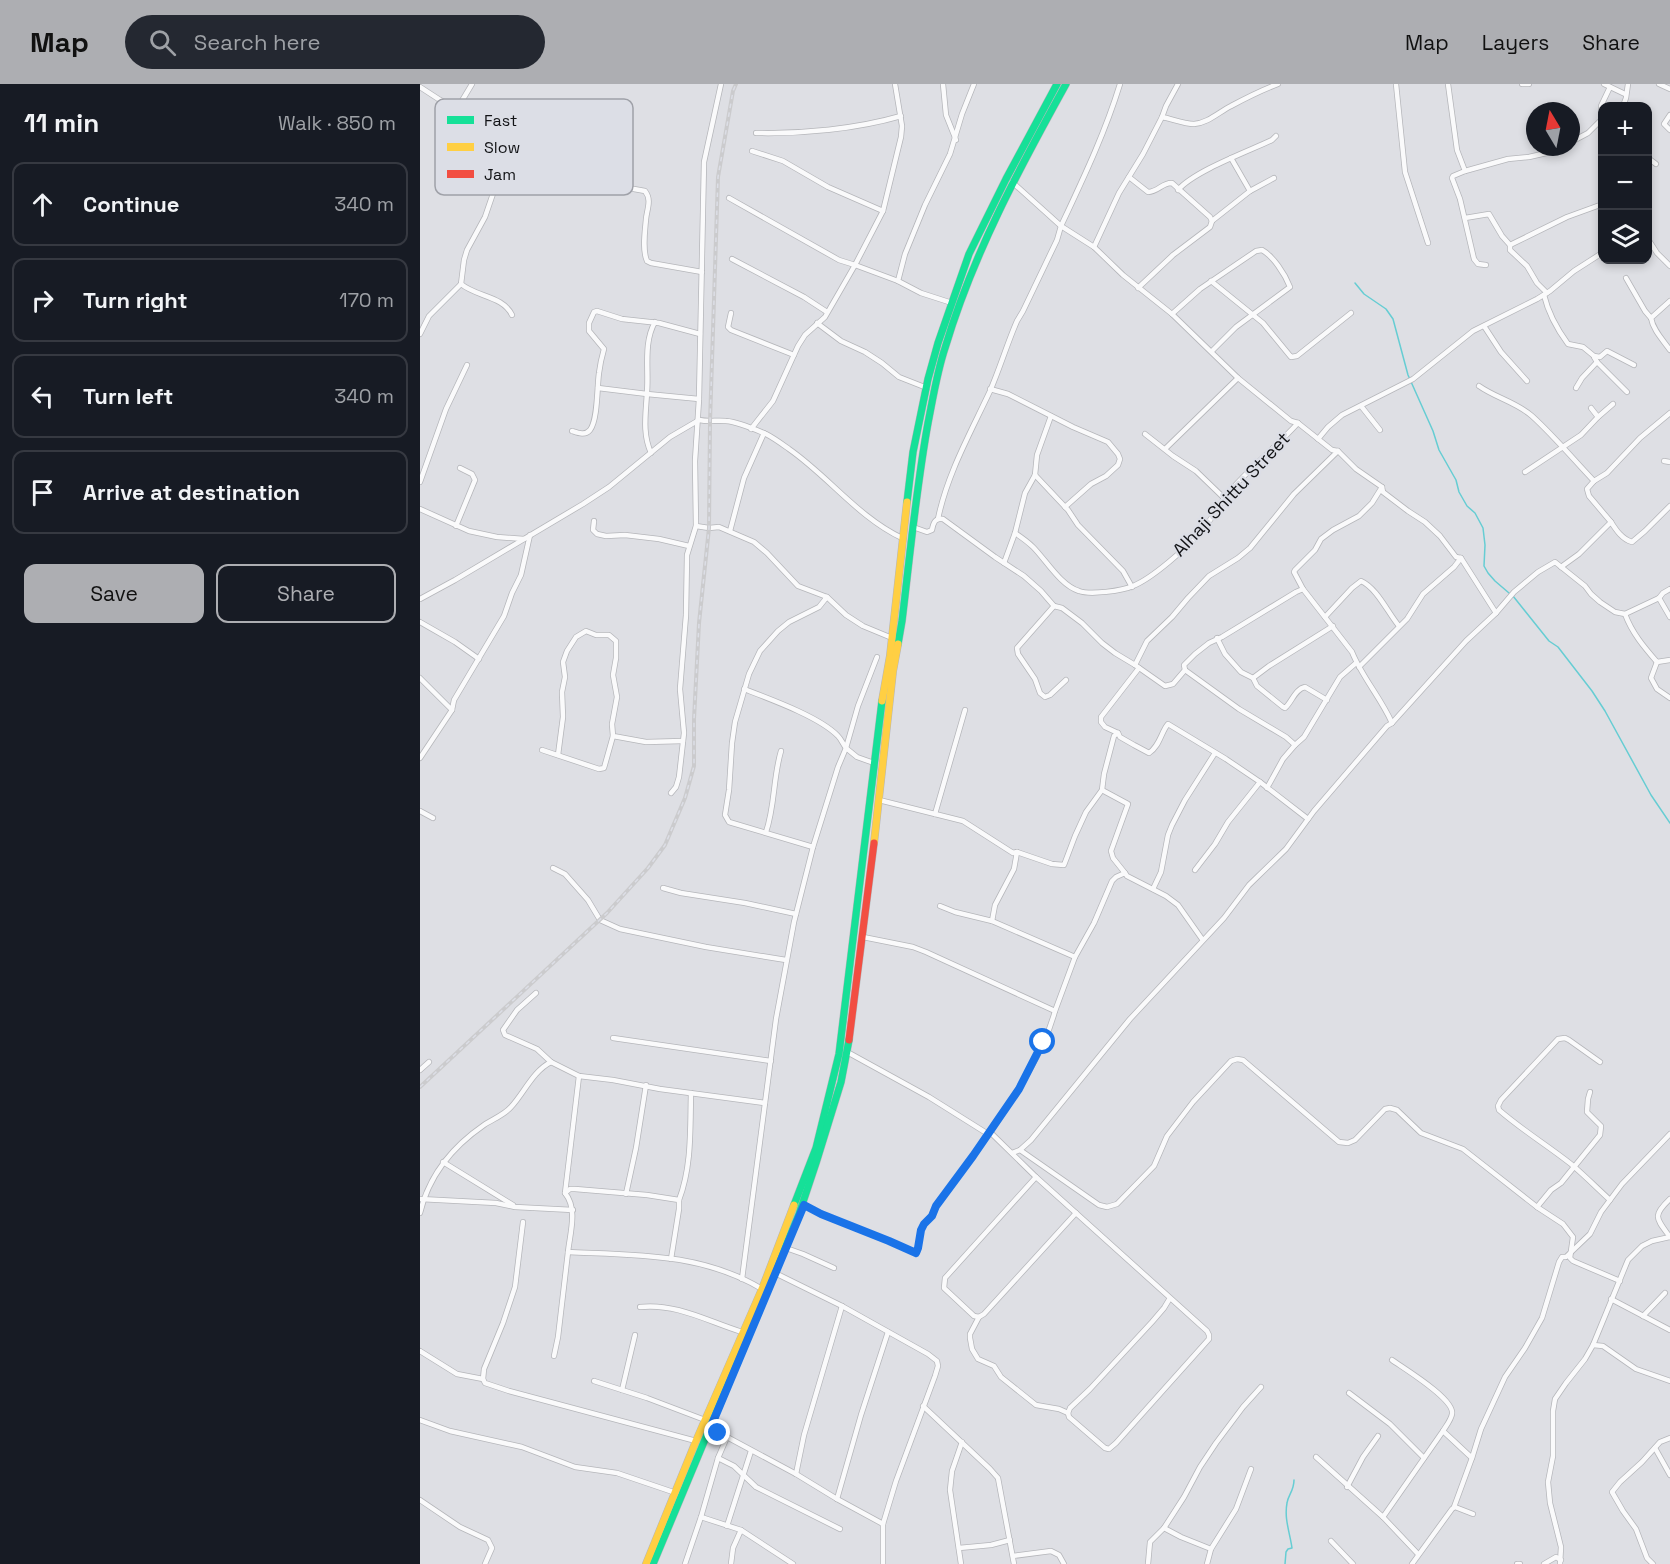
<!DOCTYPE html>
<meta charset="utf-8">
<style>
:root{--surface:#171b24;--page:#242831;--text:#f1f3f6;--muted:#9ea1a6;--line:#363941;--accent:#adaeb2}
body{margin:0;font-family:"Space Grotesk",sans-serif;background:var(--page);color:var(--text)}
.controls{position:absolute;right:18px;top:18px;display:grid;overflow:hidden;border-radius:12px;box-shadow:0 3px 9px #0003}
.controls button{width:54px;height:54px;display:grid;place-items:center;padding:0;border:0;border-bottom:2px solid var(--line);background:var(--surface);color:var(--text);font:30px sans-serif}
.compass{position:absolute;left:1106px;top:18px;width:54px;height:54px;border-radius:50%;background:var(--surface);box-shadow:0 3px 9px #0003;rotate:350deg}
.stop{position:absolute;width:18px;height:18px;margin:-14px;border:4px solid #1a73e8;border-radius:50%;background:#fff}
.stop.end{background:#1a73e8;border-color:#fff;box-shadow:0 2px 6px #0008}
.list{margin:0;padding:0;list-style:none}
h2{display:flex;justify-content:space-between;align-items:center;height:78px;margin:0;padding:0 24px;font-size:26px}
h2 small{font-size:20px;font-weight:400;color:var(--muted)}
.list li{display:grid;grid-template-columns:39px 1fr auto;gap:18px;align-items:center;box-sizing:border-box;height:84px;margin:0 12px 12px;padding:0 12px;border:2px solid var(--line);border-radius:12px}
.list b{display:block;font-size:22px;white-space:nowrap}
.list em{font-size:20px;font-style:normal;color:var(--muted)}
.actions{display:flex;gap:12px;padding:18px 24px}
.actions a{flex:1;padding:14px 0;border:2px solid var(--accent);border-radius:12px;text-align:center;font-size:21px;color:var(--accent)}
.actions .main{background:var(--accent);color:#111}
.icon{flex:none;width:33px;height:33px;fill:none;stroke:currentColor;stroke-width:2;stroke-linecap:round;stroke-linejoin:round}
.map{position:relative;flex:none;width:1250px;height:1480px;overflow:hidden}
header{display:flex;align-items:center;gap:36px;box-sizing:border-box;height:84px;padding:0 30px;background:var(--accent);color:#111}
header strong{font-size:28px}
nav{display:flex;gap:33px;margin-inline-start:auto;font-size:21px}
.search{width:420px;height:54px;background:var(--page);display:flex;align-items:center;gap:15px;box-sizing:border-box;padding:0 21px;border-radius:33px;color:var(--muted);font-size:22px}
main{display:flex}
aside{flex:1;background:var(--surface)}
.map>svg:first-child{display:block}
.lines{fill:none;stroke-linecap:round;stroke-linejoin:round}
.stream{stroke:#66cdd3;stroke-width:1.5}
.street-casing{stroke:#b5b6ba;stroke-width:6}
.fast-casing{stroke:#b5b6ba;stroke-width:8}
.slow-casing{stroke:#b5b6ba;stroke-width:8}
.jam-casing{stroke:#b5b6ba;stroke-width:8}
.street{stroke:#fafafb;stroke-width:4.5}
.fast{stroke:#16e098;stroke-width:7}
.slow{stroke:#ffcf43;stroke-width:7}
.jam{stroke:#f24e42;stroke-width:7}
.rail-casing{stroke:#cbcbcd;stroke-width:4}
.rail{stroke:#dcdee6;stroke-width:1.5;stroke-dasharray:4.5;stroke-linecap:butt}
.route{stroke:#1a73e8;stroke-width:8}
.labels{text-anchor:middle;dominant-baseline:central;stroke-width:4.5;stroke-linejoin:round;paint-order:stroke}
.street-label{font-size:18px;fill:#121316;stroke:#dcdee6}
.key{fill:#dcdee6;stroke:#9fa1a8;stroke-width:1.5}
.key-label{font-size:16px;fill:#121316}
</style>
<header>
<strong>Map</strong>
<div class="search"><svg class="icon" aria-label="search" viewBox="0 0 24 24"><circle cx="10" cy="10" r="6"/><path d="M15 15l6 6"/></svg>Search here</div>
<nav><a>Map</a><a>Layers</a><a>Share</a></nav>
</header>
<main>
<aside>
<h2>11 min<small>Walk · 850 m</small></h2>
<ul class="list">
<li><svg class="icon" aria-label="ahead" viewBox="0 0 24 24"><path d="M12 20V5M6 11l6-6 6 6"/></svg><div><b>Continue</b></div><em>340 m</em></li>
<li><svg class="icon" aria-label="right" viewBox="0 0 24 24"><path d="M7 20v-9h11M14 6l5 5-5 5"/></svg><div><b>Turn right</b></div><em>170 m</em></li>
<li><svg class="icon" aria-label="left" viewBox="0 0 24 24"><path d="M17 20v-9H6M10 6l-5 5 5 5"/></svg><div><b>Turn left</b></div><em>340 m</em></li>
<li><svg class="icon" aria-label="arrive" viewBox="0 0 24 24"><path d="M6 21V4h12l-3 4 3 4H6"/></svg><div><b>Arrive at destination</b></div></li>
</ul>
<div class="actions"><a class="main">Save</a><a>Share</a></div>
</aside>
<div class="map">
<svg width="1250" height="1480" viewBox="0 0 1250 1480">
<rect width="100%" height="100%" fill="#dedfe4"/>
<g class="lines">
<g class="stream">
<polyline points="935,199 944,210 966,225 973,235 988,291 1013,347 1019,366 1036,396 1039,408 1047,422 1055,429 1063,444 1065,461 1064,482 1068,489 1075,497 1089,509"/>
<polyline points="1093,512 1129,557 1138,563 1172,607 1185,627 1231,711 1250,739"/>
<path d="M 865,1480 L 866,1468 L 868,1465 L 872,1464 C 870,1449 864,1435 867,1419 C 868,1411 874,1407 874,1396"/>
</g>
<g class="street-casing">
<g id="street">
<polyline points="475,0 482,42 481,53 463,127 435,181 478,197"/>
<polyline points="523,0 526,31 536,56"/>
<polyline points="976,0 985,88 1008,159"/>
<polyline points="1028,0 1037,66 1045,87 1033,92 1032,94 1040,115 1054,175 1058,180 1066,181"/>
<polyline points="1102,0 1109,0"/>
<polyline points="1184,0 1205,10"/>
<polyline points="1239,0 1250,5"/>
<path d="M 0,3 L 20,16 L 44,29 L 67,50 L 89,63 L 108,73 L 137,95 L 156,100 L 214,105 L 225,107 C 232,116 227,125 226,135 C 225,147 222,166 227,177 L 231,179 L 282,188"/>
<polyline points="1203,22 1206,14 1208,0"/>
<polyline points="37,25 52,0"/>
<polyline points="1250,31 1244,40 1250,46"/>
<polyline points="742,33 746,22 758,0"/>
<polyline points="1182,35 1181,22 1190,3"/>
<path d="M 336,49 C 382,50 436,45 481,32"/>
<polyline points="1151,58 1168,49 1182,35"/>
<polyline points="332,67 363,77 408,103 463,127"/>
<path d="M 108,73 L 128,25 C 141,26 174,44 179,56 L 172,68 L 162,101"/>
<polyline points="811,74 830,107"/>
<polyline points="1228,74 1236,80"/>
<polyline points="1045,87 1088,75 1109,73 1144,65 1145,63"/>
<path d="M 709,93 L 728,108 C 738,108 743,98 752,99 L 790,133 L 792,137 L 790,143 L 753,171 L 718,204"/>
<polyline points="592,98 641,142 674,163 703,191 752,230 818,294 871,337 878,339 912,366 918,367 936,385 962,403 952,419 939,432 913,446 901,455 895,466 875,486 874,488 883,505"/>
<path d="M 758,106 C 774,87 829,67 852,56 L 856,52"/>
<polyline points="309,114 419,176 435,181 405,233 385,251 378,262 353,317 331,345"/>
<polyline points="1182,119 1180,121 1182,131"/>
<polyline points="1045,134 1069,130 1082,152 1090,161 1090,166 1107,182 1117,199 1127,209"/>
<polyline points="792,137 830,107 854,94"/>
<polyline points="1228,155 1237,169 1250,182"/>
<polyline points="1090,161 1147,133 1180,121"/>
<path d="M 674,163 L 699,109 L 723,70 L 742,33 C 752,35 764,40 774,40 C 788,39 799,28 811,22 C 826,14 842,6 858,0"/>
<polyline points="312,175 384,213 407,228"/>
<polyline points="1206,194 1225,227 1231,234"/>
<polyline points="791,197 843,239 871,273 877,272 931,229"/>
<path d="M 41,200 C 57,213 83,212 92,231"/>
<path d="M 1124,211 C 1128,228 1137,245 1148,260 L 1163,263 L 1174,272 L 1180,273 L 1187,267 L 1214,281"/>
<path d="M 1250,217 L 1231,234 C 1233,246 1243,256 1250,266"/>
<polyline points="532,219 501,209 478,197 485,170 505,121 530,70 542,30 554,0"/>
<polyline points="311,229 308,243 311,246 374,271"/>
<path d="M 752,230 L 780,205 L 836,167 L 842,166 C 853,172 865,190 870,203 L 816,243 L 792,267"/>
<polyline points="397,239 421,257 445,268 462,279 479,293 507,304"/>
<polyline points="1064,242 1081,268 1107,297"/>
<polyline points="0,250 9,232 41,200 44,176 47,166 65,133 89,63"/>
<polyline points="1174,273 1177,278 1207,308"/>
<path d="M 1059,302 C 1076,314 1096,318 1112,332 C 1134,352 1154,376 1174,397"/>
<polyline points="178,304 227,310 279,315"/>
<polyline points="1156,304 1162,294 1177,278"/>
<polyline points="570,305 588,310 653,343 688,358 698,370 700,375 698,381 686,392 671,400 645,423"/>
<polyline points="941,322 960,346"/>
<polyline points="1171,324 1178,333"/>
<path d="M 152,347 C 158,349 165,352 170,346 C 178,336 177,302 179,289 C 180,281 182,272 184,265 L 169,247 L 169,239 L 174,228 L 177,227 L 202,235 L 239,239 L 280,250"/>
<polyline points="725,350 753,372 776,387 804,414"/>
<polyline points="898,355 908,343 922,331 993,295 1053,247 1117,215 1130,207 1154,187 1182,169"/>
<polyline points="745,365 818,294"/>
<path d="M 231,369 C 222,349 226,329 227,308 C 229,286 223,259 235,238"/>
<polyline points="1244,377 1250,378"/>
<polyline points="1105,388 1161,351 1178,333 1193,320"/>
<polyline points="615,391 648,426 658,441 703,487 712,503"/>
<polyline points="0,398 26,325 47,281"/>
<polyline points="962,403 963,408 988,427 1005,438 1020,452 1036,473 1041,474 1076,529"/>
<polyline points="0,425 49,447 77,453 104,455"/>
<path d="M 518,435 C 527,390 551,348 570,307 C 580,284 587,260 597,237 L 603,227 L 637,156 L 641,142 C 663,95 685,49 700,0"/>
<polyline points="174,437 173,446 177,450 186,452 205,451 239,455 269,462"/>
<polyline points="1191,438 1169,412 1167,405 1174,397 1187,389 1220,354 1250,329"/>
<polyline points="36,442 55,396 52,390 40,384"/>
<polyline points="276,442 289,444 299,443 334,458 347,469 378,502 407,513"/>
<path d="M 493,443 L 507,448 L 512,446 C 513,440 515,433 523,435 L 575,473 L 604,492 L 621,507 L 634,522 L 642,524 L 662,539 L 682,559 L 695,569 L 715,581 L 745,602 L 753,600 L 765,586 L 764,581 L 775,570 L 789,559 L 802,553 L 876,508 L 883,505 L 932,568 C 942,593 961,614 972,639 L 967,642 L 894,727 L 866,765 L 829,801 L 804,834 L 710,935 L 611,1056 L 600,1066 L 592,1069"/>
<polyline points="310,447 324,394 344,349"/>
<path d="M 595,449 C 601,453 608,458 613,463 C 626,476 641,502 659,507 C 670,511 702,507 713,502 C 733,494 766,464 781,448 C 792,436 799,419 810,407 C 831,383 856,363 878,339"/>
<polyline points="584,479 595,449 605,409 615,391 617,371 631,332"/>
<path d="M 1141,483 L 1159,470 L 1191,438 C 1196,446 1202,455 1212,458 L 1225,447 L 1250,422"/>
<polyline points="1239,514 1250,533"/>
<path d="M 0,515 L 35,496 L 163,420 L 189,403 L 250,353 L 279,336 C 289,338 297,336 306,337 C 319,338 334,345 346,350 C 354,354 362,360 369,365 C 408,392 439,434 482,454"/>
<polyline points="634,522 597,564 598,570 615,595 620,609 625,613 630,611 646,596"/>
<path d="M 1205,530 C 1212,549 1224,563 1237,578 L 1250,576"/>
<path d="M 905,533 L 932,504 L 941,497 C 957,504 968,529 979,542"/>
<polyline points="0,538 35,558 59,575"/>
<path d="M 797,554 L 805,570 L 821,588 L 833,594 L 837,602 L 863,623 L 865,624 C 872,618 875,605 885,603 L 907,616"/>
<polyline points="1237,578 1231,594 1237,605 1250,614"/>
<polyline points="715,581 727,557 752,533 768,514 789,492 818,474 830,464 874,410 918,367"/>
<polyline points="939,583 987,535 1003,510 1034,483 1041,474"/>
<path d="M 719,584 L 681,633 L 681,638 L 685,643 L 698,649 L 700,653 L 714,661 L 729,669 C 740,662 741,648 748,640 L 806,675 L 840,698 L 888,735"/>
<polyline points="765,586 819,625 866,653 875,661 884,653 920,593 936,579"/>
<polyline points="0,594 32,626"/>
<polyline points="833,594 849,582 913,542"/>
<path d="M 324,605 C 350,615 400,633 418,652 C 421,655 423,660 426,664 L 438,622 L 457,573"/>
<polyline points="972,639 1046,557 1076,529 1094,508 1118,488 1135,478 1165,502 1171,510 1180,518 1195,528 1205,530 1239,514 1243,509 1250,505"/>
<polyline points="122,666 179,685 184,684 193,652"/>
<polyline points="138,671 143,633 142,608 145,593 143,578 147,567 156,553 166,547 176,551 189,551 196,557 196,574 193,591 197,613 192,640 193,652 226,658 263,657"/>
<polyline points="0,674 32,626 34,616 84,532 92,509 101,491 110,451"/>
<polyline points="454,679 437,673 426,664 418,683 393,763 309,738 305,731 309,706 312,659 315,638 329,590 340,567 358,547 369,538 399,523 407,513 426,531 443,542 472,554"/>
<polyline points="847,704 863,675 875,661"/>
<polyline points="682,706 708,720 691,767 693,774 705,789"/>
<polyline points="251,709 256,703 259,693 264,649 260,605 266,531 267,471 276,442 275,377 279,315 284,78 301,0"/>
<polyline points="459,716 543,737 593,769 597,768 594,785 575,821 572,837"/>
<polyline points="0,727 13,734"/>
<polyline points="515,730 545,626"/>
<path d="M 346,748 C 355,722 353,694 361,667"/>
<polyline points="597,768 632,780 644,781 655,752 666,728 682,706 684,690 694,652 698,649"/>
<polyline points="133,784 145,790 168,816 180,836 200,845 286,863 366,876"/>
<polyline points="775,786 795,760 808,738 840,698"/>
<polyline points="243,804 261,809 325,819 376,830"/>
<polyline points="733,805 741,788 748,751 752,741 765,716 795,669"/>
<polyline points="520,822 535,828 572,837 655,873 635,927"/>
<path d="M 443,853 L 493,863 L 506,868 L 635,927 C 623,971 595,1011 570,1048"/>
<polyline points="655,873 674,839 692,797 696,793 705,789 707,792 746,812 758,821 782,855"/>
<polyline points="116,909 97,926 83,946 85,951 117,965 131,978"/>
<polyline points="193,954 351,977"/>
<polyline points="429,969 509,1013 568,1050 570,1048 616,1093 787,1247 789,1251 789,1255 696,1359 689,1365 685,1364 649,1333 648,1329 650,1324 670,1305 732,1238 744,1224 750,1214"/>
<path d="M 1180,978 L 1149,956 L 1145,954 L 1138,955 L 1081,1016 L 1078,1022 L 1079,1026 C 1102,1046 1127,1061 1151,1080 C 1164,1091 1177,1104 1190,1116"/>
<polyline points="0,986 9,978"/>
<path d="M 159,992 L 145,1109 C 158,1125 150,1149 148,1168 C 216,1171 282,1169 342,1205"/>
<polyline points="600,1066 679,1121 687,1123 697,1120 734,1082 747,1052 773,1018 811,977 817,975 823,976 919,1058 928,1059 935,1056 965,1025 970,1024 977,1026 1001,1049 1043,1065 1117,1123 1143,1140 1153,1153 1150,1174 1153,1177 1200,1197"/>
<polyline points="23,1078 93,1121"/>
<polyline points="616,1093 525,1194 524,1204 554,1232 559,1233 564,1230 656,1129"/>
<polyline points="145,1109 150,1105 155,1105 227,1111 259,1116 259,1125 251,1175"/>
<polyline points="206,1110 216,1064 226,1001"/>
<polyline points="0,1115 76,1119 95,1123 153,1126"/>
<path d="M 259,1116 C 272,1082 270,1045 271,1009"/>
<polyline points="384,1121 401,1130 469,1157 496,1169 498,1164 501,1146 504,1140 511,1132 516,1122 553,1072 568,1050"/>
<polyline points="1117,1123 1131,1106 1141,1099 1180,1051 1181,1042 1167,1028 1168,1015 1170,1008"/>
<path d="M 0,1129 C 9,1091 32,1063 64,1041 C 73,1035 84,1031 91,1023 C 104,1009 113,987 131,978 L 159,992 L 193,996 L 240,1005 L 345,1019"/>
<polyline points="103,1138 95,1203 83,1239 64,1285 63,1295 65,1299 89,1307 276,1357"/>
<path d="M 1250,1153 C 1236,1134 1232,1132 1250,1115"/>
<polyline points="366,1164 383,1170 414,1184"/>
<polyline points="355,1189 422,1222 508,1270 517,1277 518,1282 515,1292 476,1397 463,1440 463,1480"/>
<polyline points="322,1195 356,935 374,838 393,763"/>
<polyline points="1191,1215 1250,1246"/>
<path d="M 220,1223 C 257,1219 289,1238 322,1248"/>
<polyline points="1223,1232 1245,1209"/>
<polyline points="559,1233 550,1250 550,1254 552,1265 558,1275 574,1282 581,1293 616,1321 639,1325 648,1329"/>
<polyline points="1173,1261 1183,1262 1216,1285 1250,1297"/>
<polyline points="0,1267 37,1290 63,1295"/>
<polyline points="134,1272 138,1253 148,1168"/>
<path d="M 972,1276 C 983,1284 1035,1315 1032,1330 C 1031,1336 1026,1342 1023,1347"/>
<polyline points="174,1297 227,1314 285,1336"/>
<polyline points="202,1306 215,1251"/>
<polyline points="929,1309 970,1340 1004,1374"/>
<polyline points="503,1322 570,1385 578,1394 594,1480"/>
<polyline points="0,1336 30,1347 102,1363 155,1383 197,1389 256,1409"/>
<polyline points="307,1353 376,1390 417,1415 463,1440"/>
<polyline points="1235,1364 1250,1391"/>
<polyline points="896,1373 963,1433 1023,1347 1052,1374"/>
<polyline points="298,1374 314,1382 336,1403 420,1445"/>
<polyline points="376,1390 384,1351 422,1222"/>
<polyline points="927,1403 943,1373 958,1352"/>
<polyline points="417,1415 441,1331 468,1248"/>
<polyline points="0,1416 40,1443 68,1456 72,1464 65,1480"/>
<polyline points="1034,1423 1052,1374 1061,1345 1085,1293 1105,1264 1122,1234 1139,1178 1142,1173 1146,1173 1170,1150 1181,1128 1202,1100 1250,1050"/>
<polyline points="281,1433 321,1446 373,1480"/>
<polyline points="963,1433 998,1470"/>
<polyline points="307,1442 331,1367"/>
<polyline points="744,1444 764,1413 780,1383 796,1359 823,1323 841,1303"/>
<polyline points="911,1457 933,1480"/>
<polyline points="539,1464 571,1461 590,1456"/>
<polyline points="593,1472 631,1467 639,1471 644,1480"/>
<polyline points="265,1480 281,1433 298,1374 307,1353 290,1345"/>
<polyline points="311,1480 313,1464 321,1446"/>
<polyline points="541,1480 530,1406 532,1387 542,1358"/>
<polyline points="728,1480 730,1458 744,1444 761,1453 791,1465"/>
<polyline points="787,1480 791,1465 816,1425 831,1385"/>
<polyline points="992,1480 1032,1425 1035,1423 1053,1430"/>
<polyline points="1097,1480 1100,1480"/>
<polyline points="1124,1480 1136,1473 1141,1476"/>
<polyline points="1140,1480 1141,1463 1130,1419 1128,1398 1133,1372 1133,1327 1135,1315 1146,1299 1165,1275 1173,1261 1208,1176 1222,1162 1232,1157 1250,1153"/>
<polyline points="1233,1480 1227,1474 1216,1445 1203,1427 1192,1408 1200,1398 1222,1378 1240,1358 1250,1354"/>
</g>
</g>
<g class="fast-casing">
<g id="fast">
<polyline points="487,418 493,368 508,295 518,259 549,170 586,95 637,0"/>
<path d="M 478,560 L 482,537 C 490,471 496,405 508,339 C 513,314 517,288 525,264 C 553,170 599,85 646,0"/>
<polyline points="374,1121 396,1064 419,970 462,617"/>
<polyline points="233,1480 379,1130 396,1079 421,998 429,956"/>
</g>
</g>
<g class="slow-casing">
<g id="slow">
<polyline points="462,617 470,572 487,418"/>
<polyline points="454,759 473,587 478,560"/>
<polyline points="226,1480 276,1357 342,1205 374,1121"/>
</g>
</g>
<g class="jam-casing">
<polyline id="jam" points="429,956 454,759"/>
</g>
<use href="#street" class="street"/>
<use href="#fast" class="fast"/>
<use href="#slow" class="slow"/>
<use href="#jam" class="jam"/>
<g class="rail-casing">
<polyline id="rail" points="0,1003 187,829 228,784 245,761 265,714 274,682 274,635 279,539 289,444 290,338 298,93 313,7 316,0"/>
</g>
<use href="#rail" class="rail"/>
</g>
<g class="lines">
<polyline class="route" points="298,1349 290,1345 384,1121 401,1130 469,1157 496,1169 498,1164 501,1146 504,1140 512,1132 516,1122 553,1072 599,1005 623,958"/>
</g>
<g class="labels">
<g class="street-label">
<text transform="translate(811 410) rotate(-47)">Alhaji Shittu Street</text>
</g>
</g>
<rect x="15" y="15" width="198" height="96" rx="9" class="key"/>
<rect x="27" y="32" width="27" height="8" fill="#16e098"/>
<rect x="27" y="59" width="27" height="8" fill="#ffcf43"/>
<rect x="27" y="86" width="27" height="8" fill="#f24e42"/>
<g class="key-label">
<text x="64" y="42">Fast</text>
<text x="64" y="69">Slow</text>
<text x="64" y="96">Jam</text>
</g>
</svg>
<div class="controls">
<button>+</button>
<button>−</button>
<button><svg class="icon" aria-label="layers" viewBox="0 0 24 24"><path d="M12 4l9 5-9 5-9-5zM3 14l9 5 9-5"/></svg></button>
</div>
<svg class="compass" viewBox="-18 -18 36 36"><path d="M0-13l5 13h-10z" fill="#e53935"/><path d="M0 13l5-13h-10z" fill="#9ea1a6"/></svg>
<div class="stop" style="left:623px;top:958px"></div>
<div class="stop end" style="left:298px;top:1349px"></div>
</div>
</main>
